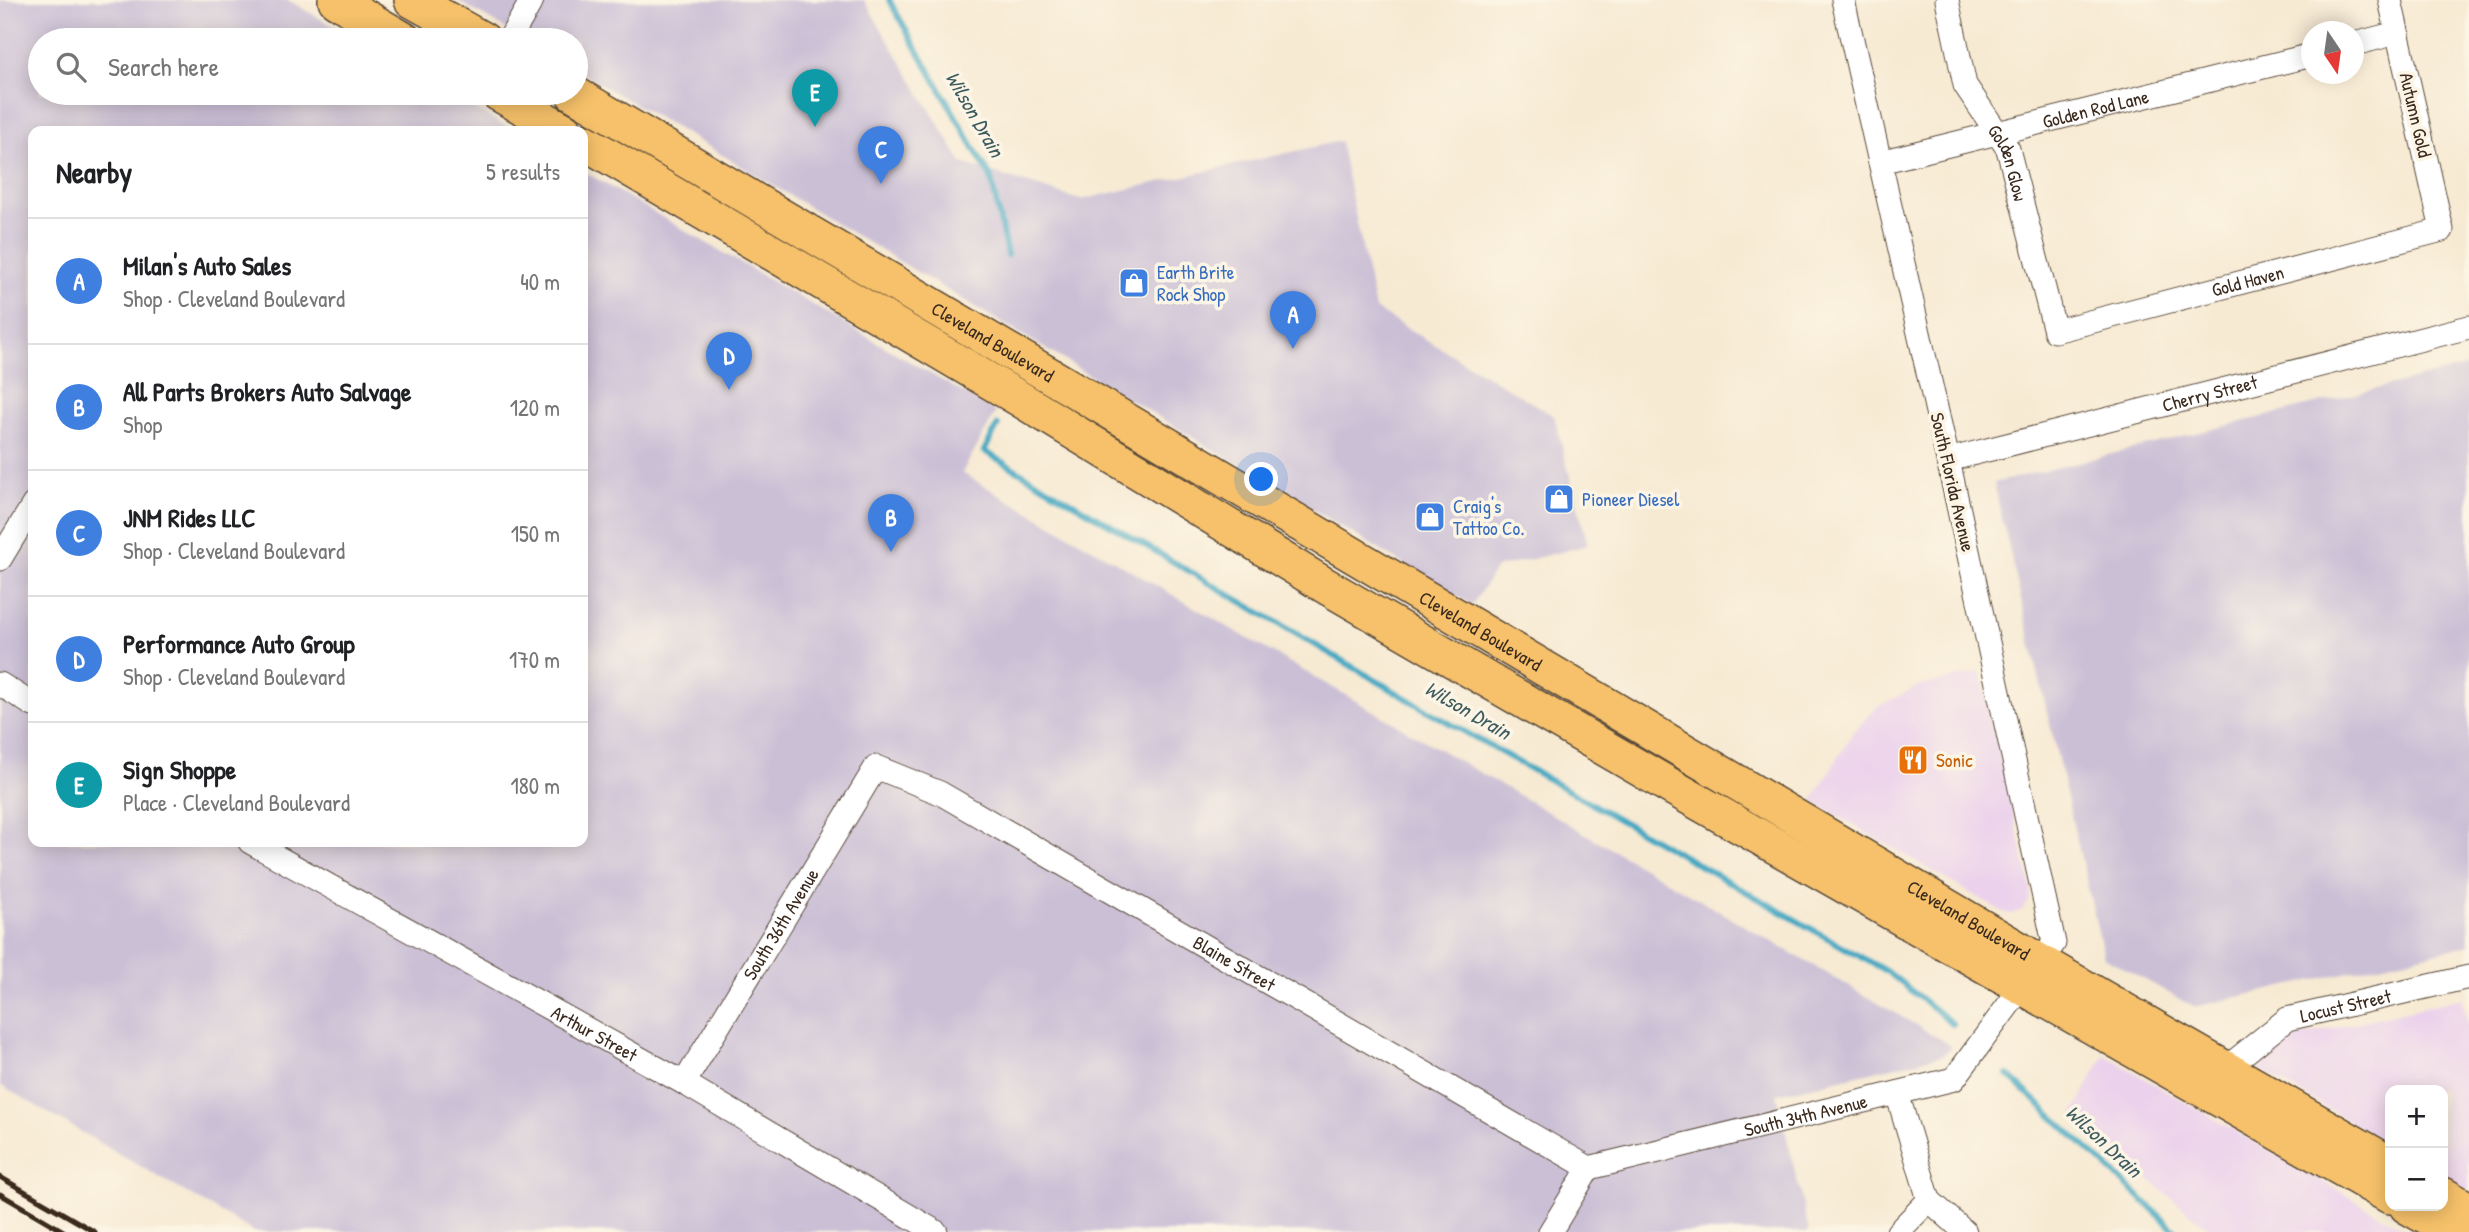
<!DOCTYPE html>
<meta charset="utf-8">
<style>
:root{--surface:#fff;--page:#f2f2f2;--text:#202124;--muted:#757577;--line:#e0e0e0;--accent:#2563eb}
body{margin:0;font-family:"Patrick Hand",sans-serif;background:var(--page);color:var(--text)}
.controls{position:absolute;right:21px;bottom:21px;display:grid;overflow:hidden;border-radius:14px;box-shadow:0 4px 18px #0003}
.controls button{width:63px;height:63px;display:grid;place-items:center;padding:0;border:0;border-bottom:2px solid var(--line);background:var(--surface);color:var(--text);font:35px sans-serif}
.compass{position:absolute;left:2301px;top:21px;width:63px;height:63px;border-radius:50%;background:var(--surface);box-shadow:0 4px 18px #0003;rotate:167deg}
.you{position:absolute;left:1262px;top:480px;width:24px;height:24px;margin:-18px;border:5px solid #fff;border-radius:50%;background:#1a73e8;box-shadow:0 0 0 10px #1a73e833}
.badge{display:grid;place-items:center;width:46px;height:46px;border-radius:50%;background:var(--accent);color:#fff;font-size:23px;font-weight:700}
.pin{position:absolute;translate:-50% -58px;filter:drop-shadow(0 2px 4px #0008)}
.pin::after{content:'';position:absolute;top:37px;width:24px;height:21px;background:inherit;clip-path:polygon(0 0,100% 0,50% 100%)}
.list{margin:0;padding:0;list-style:none}
h2{display:flex;justify-content:space-between;align-items:center;height:91px;margin:0;padding:0 28px;font-size:30px}
h2 small{font-size:23px;font-weight:400;color:var(--muted)}
.list li{display:grid;grid-template-columns:46px 1fr auto;gap:21px;align-items:center;box-sizing:border-box;height:126px;padding:0 28px;border-top:2px solid var(--line)}
.list b{display:block;font-size:26px;white-space:nowrap}
.list p{margin:0;font-size:23px;white-space:nowrap;color:var(--muted)}
.list em{font-size:23px;font-style:normal;color:var(--muted)}
.icon{flex:none;width:38px;height:38px;fill:none;stroke:currentColor;stroke-width:2;stroke-linecap:round;stroke-linejoin:round}
.map{position:relative;flex:none;width:2469px;height:1232px;overflow:hidden}
.search{position:absolute;background:var(--surface);box-shadow:0 4px 18px #0003;left:28px;top:28px;width:560px;height:77px;display:flex;align-items:center;gap:18px;box-sizing:border-box;padding:0 24px;border-radius:38px;color:var(--muted);font-size:26px}
.panel{position:absolute;background:var(--surface);box-shadow:0 4px 18px #0003;left:28px;top:126px;width:560px;height:721px;border-radius:14px}
.map>svg:first-child{display:block}
.built{fill:#ebd1ec}
.industrial{fill:#cbbfd6}
.lines{fill:none;stroke-linecap:round;stroke-linejoin:round}
.stream{stroke:#42a8c2;stroke-width:6}
.minor-casing{stroke:#574739;stroke-width:25}
.primary-casing{stroke:#574739;stroke-width:38}
.minor{stroke:#fff;stroke-width:23}
.primary{stroke:#f6c16b;stroke-width:35}
.rail{stroke:#3b2a1e;stroke-width:5}
.labels{text-anchor:middle;dominant-baseline:central;stroke-width:7;stroke-linejoin:round;paint-order:stroke}
.street-label{font-size:19px;fill:#3b2a1e;stroke:#fcf5e5}
.shop-label{font-size:19px;fill:#366cbe;stroke:#fcf5e5;text-anchor:start}
.food-label{font-size:19px;fill:#c56008;stroke:#fcf5e5;text-anchor:start}
.water-label{font-size:21px;font-style:italic;fill:#3e5c60;stroke:#fcf5e5}
</style>
<div class="map">
<svg width="2469" height="1232" viewBox="0 0 2469 1232">
<rect width="100%" height="100%" fill="#fcf5e5"/>
<filter id="ink" filterUnits="userSpaceOnUse"><feTurbulence type="fractalNoise" baseFrequency=".0143" numOctaves="2"/><feDisplacementMap in="SourceGraphic" scale="14" xChannelSelector="R" yChannelSelector="G"/><feConvolveMatrix kernelMatrix="1 2 1 2 8 2 1 2 1" color-interpolation-filters="sRGB"/></filter>
<filter id="wash" filterUnits="userSpaceOnUse"><feTurbulence type="fractalNoise" baseFrequency=".00686" numOctaves="4" result="noise"/><feDisplacementMap in="SourceGraphic" scale="28" xChannelSelector="R" yChannelSelector="G"/><feGaussianBlur stdDeviation="1.57" result="paint"/><feColorMatrix in="noise" values="0 0 0 0 0 0 0 0 0 0 0 0 0 0 0 0 0 1.4 0 .05"/><feComposite in="paint" operator="in"/></filter>
<g filter="url(#wash)">
<rect width="100%" height="100%" fill="#f7ead3"/>
<g class="built">
<polygon points="1980,672 2031,889 2029,902 2022,910 2011,914 2001,911 1812,801 1853,732 1877,707 1917,687"/>
<polygon points="2462,998 2469,1028 2469,1190 2443,1175 2443,1090 2390,1090 2390,1145 2255,1067 2271,1043"/>
<polygon points="2104,1055 2410,1232 2213,1232 2072,1116"/>
</g>
<g class="industrial">
<polygon points="0,0 288,0 357,40 40,40 40,93 447,93 514,131 33,131 33,842 583,842 583,171 996,412 962,473 1952,1046 1943,1055 1777,1094 1809,1232 254,1232 0,1085"/>
<polygon points="456,0 864,0 962,163 1080,200 1340,141 1375,309 1554,416 1588,545 1496,568 1472,605 714,150 576,70 576,40 525,40"/>
<polygon points="2469,366 2469,945 2194,1007 2104,957 1994,483"/>
</g>
<g class="lines">
<g class="stream">
<polyline points="889,0 991,178 1007,255"/>
<polyline points="998,425 984,451 1423,708 1889,973 1953,1024"/>
<polyline points="2008,1075 2177,1232"/>
</g>
</g>
</g>
<g filter="url(#ink)">
<g class="lines">
<g class="minor-casing">
<g id="minor">
<path id="s1" d="M 1947,0 L 1965,85 L 2008,149 L 2055,331 L 2442,230 L 2390,0"/>
<polyline points="509,40 532,0"/>
<polyline points="2354,44 2397,33"/>
<path id="s2" d="M 1880,162 L 2312,55"/>
<path id="s3" d="M 1948,460 L 2469,327"/>
<polyline points="0,559 33,505"/>
<polyline points="0,684 33,705"/>
<path id="s4" d="M 250,842 L 684,1083 L 936,1232"/>
<path id="s5" d="M 2220,1078 L 2225,1069 L 2287,1019 L 2469,977"/>
<path id="s6" d="M 684,1083 L 876,767 L 940,793 L 1589,1168"/>
<polyline points="1897,1093 1929,1200"/>
<path id="s7" d="M 1550,1232 L 1589,1168 L 1954,1079 L 2054,943 L 1948,460 L 1843,0"/>
<polyline points="1898,1232 1929,1200 1965,1232"/>
</g>
</g>
<g class="primary-casing">
<g id="primary">
<polyline points="336,0 404,40"/>
<polyline points="412,0 483,40"/>
<polyline points="498,93 565,131"/>
<path id="s8" d="M 573,93 L 2040,962 L 2390,1164"/>
<polyline points="583,141 1020,399 1326,586 1665,783 2390,1196"/>
<polyline points="2443,1195 2469,1210"/>
<polyline points="2407,1206 2453,1232"/>
</g>
</g>
<use href="#minor" class="minor"/>
<use href="#primary" class="primary"/>
<g class="rail">
<polyline points="0,1177 95,1232"/>
<polyline points="0,1194 65,1232"/>
</g>
</g>
</g>
<defs>
<g id="shop-square" transform="scale(1.575)"><rect x="-9" y="-9" width="18" height="18" rx="4" fill="#3f7fe0" stroke="#fcf5e5"/><path d="M-5-2.5h2.3a2.7 3.5 0 0 1 5.4 0H5L5.5 6h-11ZM-1.5-2.5h3a1.5 2.3 0 0 0-3 0Z" fill="#fff"/></g>
<g id="restaurant-square" transform="scale(1.575)"><rect x="-9" y="-9" width="18" height="18" rx="4" fill="#e8710a" stroke="#fcf5e5"/><path d="M-5-6h1v4h1v-4h1v4h1v-4h1v5L-1.5 .5V6h-2V.5L-5-1ZM5-6V6H3V1.5H1.5Q1.5-4 5-6Z" fill="#fff"/></g>
</defs>
<g fill-rule="evenodd">
<use href="#shop-square" x="1134" y="283"/>
<use href="#shop-square" x="1559" y="499"/>
<use href="#shop-square" x="1430" y="517"/>
<use href="#restaurant-square" x="1913" y="760"/>
</g>
<g class="labels">
<g class="street-label">
<text stroke="none"><textPath href="#s2" startOffset="222">Golden Rod Lane</textPath></text>
<text transform="translate(2416 115) rotate(77)">Autumn Gold</text>
<text stroke="none"><textPath href="#s1" startOffset="177">Golden Glow</textPath></text>
<text stroke="none"><textPath href="#s1" startOffset="551">Gold Haven</textPath></text>
<text stroke="none"><textPath href="#s8" startOffset="488">Cleveland Boulevard</textPath></text>
<text stroke="none"><textPath href="#s3" startOffset="270">Cherry Street</textPath></text>
<text transform="translate(1953 482) rotate(77)">South Florida Avenue</text>
<text stroke="none"><textPath href="#s8" startOffset="1055">Cleveland Boulevard</textPath></text>
<text stroke="none"><textPath href="#s8" startOffset="1622">Cleveland Boulevard</textPath></text>
<text stroke="none"><textPath href="#s6" startOffset="186">South 36th Avenue</textPath></text>
<text stroke="none"><textPath href="#s6" startOffset="779">Blaine Street</textPath></text>
<text stroke="none"><textPath href="#s5" startOffset="150">Locust Street</textPath></text>
<text stroke="none"><textPath href="#s4" startOffset="394">Arthur Street</textPath></text>
<text stroke="none"><textPath href="#s7" startOffset="298">South 34th Avenue</textPath></text>
</g>
<g class="shop-label">
<text x="1157" y="272">Earth Brite<tspan x="1157" dy="22">Rock Shop</tspan></text>
<text x="1582" y="499">Pioneer Diesel</text>
<text x="1453" y="506">Craig's<tspan x="1453" dy="22">Tattoo Co.</tspan></text>
</g>
<g class="food-label">
<text x="1936" y="760">Sonic</text>
</g>
<g class="water-label">
<text transform="translate(975 114) rotate(60)">Wilson Drain</text>
<text transform="translate(1468 710) rotate(30)">Wilson Drain</text>
<text transform="translate(2104 1141) rotate(43)">Wilson Drain</text>
</g>
</g>
</svg>
<div class="controls">
<button>+</button>
<button>−</button>
</div>
<svg class="compass" viewBox="-18 -18 36 36"><path d="M0-13l5 13h-10z" fill="#e53935"/><path d="M0 13l5-13h-10z" fill="#757577"/></svg>
<div class="you"></div>
<div class="pin badge" style="left:1293px;top:349px;background:#3f7fe0">A</div>
<div class="pin badge" style="left:891px;top:552px;background:#3f7fe0">B</div>
<div class="pin badge" style="left:881px;top:184px;background:#3f7fe0">C</div>
<div class="pin badge" style="left:729px;top:390px;background:#3f7fe0">D</div>
<div class="pin badge" style="left:815px;top:127px;background:#0f9aa8">E</div>
<div class="search"><svg class="icon" aria-label="search" viewBox="0 0 24 24"><circle cx="10" cy="10" r="6"/><path d="M15 15l6 6"/></svg>Search here</div>
<section class="panel">
<h2>Nearby<small>5 results</small></h2>
<ul class="list">
<li><span class="badge" style="background:#3f7fe0">A</span><div><b>Milan's Auto Sales</b><p>Shop · Cleveland Boulevard</p></div><em>40 m</em></li>
<li><span class="badge" style="background:#3f7fe0">B</span><div><b>All Parts Brokers Auto Salvage</b><p>Shop</p></div><em>120 m</em></li>
<li><span class="badge" style="background:#3f7fe0">C</span><div><b>JNM Rides LLC</b><p>Shop · Cleveland Boulevard</p></div><em>150 m</em></li>
<li><span class="badge" style="background:#3f7fe0">D</span><div><b>Performance Auto Group</b><p>Shop · Cleveland Boulevard</p></div><em>170 m</em></li>
<li><span class="badge" style="background:#0f9aa8">E</span><div><b>Sign Shoppe</b><p>Place · Cleveland Boulevard</p></div><em>180 m</em></li>
</ul>
</section>
</div>
